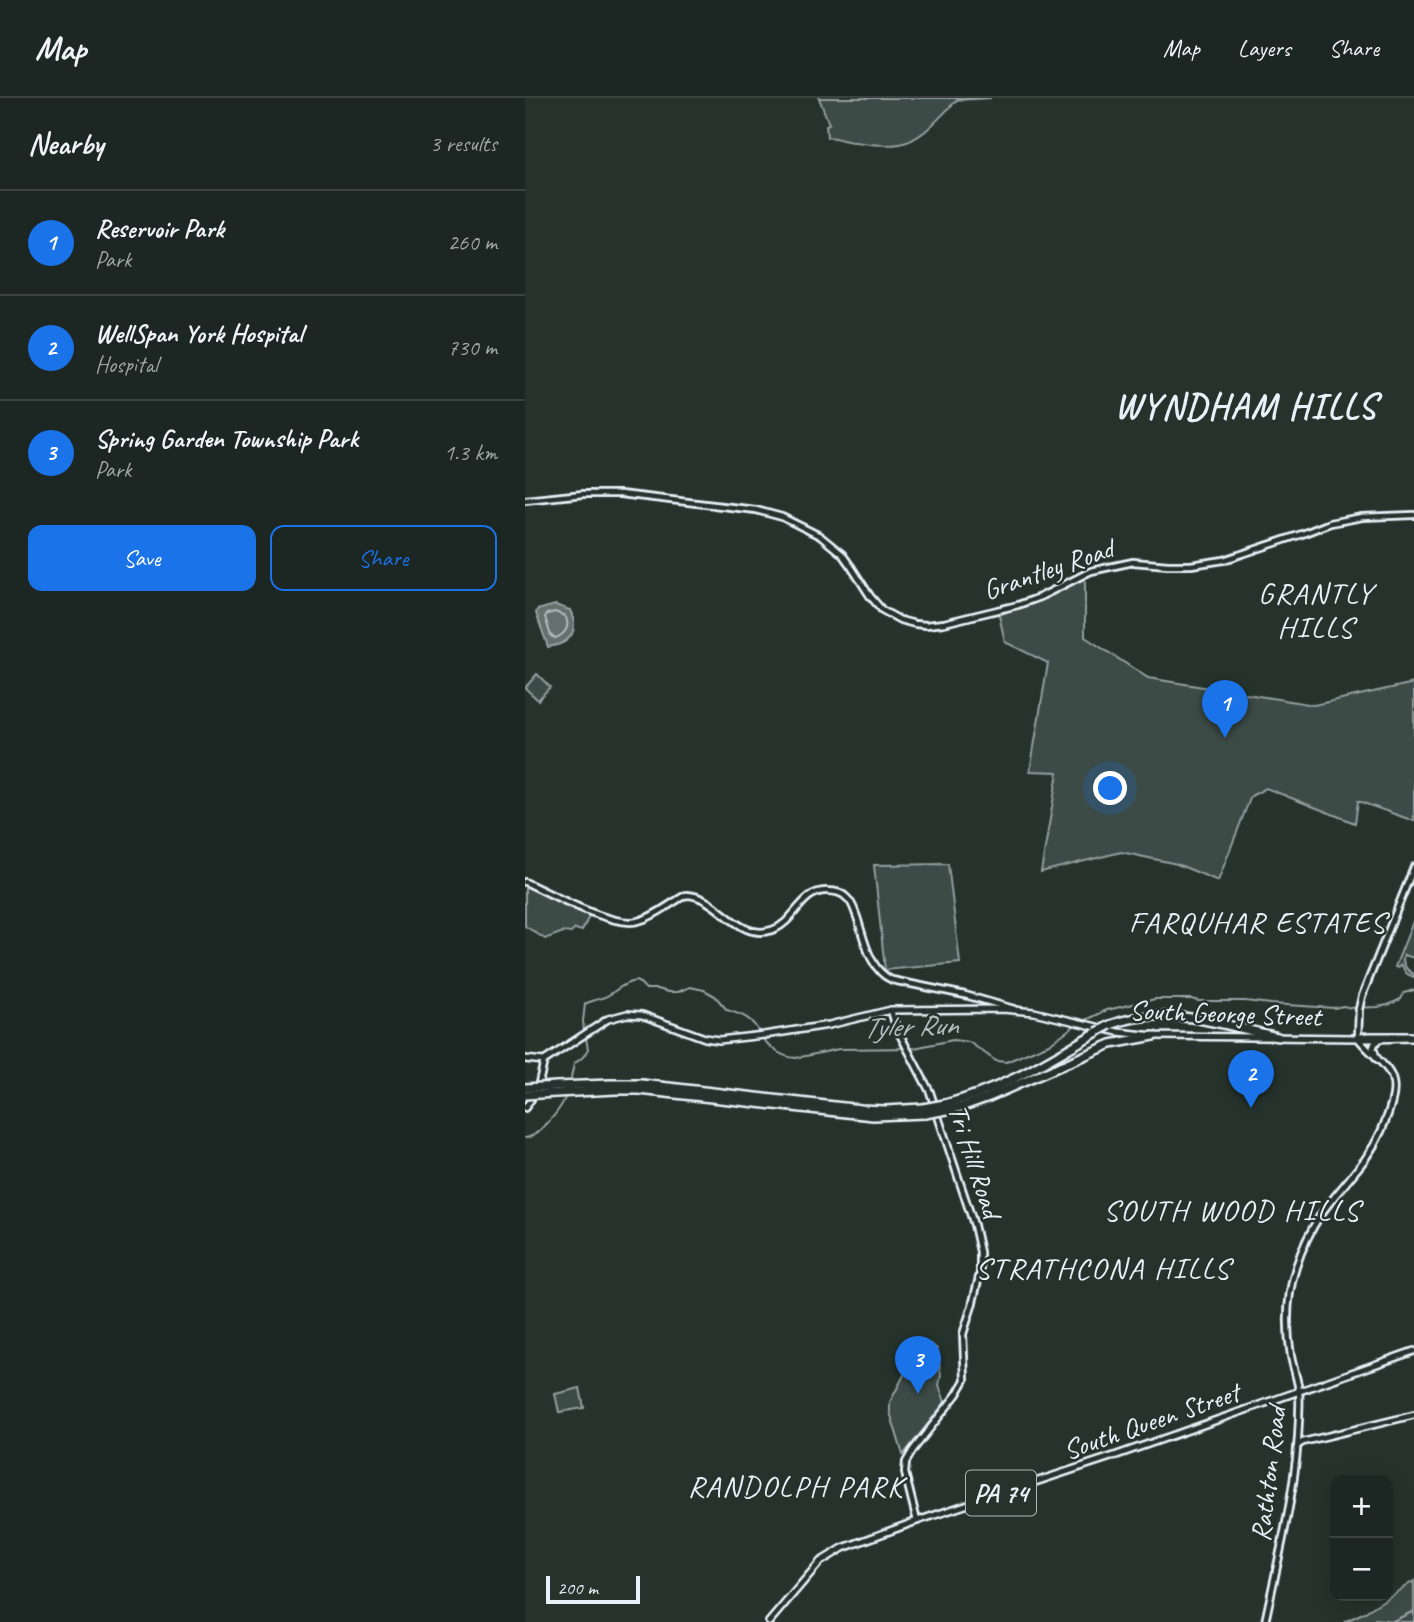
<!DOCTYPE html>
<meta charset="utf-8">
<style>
:root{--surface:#1c2622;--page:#252e2a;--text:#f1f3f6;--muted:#a0a5a5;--line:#3a4340;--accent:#1a73e8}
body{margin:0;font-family:Caveat,sans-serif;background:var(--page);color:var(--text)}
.controls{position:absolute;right:21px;bottom:21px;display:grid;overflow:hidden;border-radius:14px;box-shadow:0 4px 18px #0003}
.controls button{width:63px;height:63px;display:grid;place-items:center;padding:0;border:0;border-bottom:2px solid var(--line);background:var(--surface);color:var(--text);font:35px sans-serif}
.scale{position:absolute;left:21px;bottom:18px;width:94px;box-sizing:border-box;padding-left:7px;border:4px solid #e8f1f8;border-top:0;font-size:19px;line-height:24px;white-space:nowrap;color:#e8f1f8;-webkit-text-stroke:5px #26332d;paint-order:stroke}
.you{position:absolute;left:586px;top:691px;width:24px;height:24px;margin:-18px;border:5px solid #fff;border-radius:50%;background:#1a73e8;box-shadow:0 0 0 10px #1a73e833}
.badge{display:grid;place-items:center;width:46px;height:46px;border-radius:50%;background:var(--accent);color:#fff;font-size:23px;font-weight:700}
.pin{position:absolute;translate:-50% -58px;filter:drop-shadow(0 2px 4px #0008)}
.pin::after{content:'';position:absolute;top:37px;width:24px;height:21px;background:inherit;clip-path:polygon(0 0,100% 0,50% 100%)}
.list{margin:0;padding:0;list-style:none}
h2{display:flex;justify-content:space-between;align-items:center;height:91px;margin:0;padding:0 28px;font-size:30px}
h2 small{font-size:23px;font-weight:400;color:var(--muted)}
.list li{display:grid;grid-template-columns:46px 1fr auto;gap:21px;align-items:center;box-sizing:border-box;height:105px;padding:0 28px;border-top:2px solid var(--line)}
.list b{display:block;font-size:26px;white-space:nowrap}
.list p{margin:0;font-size:23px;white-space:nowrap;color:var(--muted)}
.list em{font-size:23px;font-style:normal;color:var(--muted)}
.actions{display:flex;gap:14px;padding:21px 28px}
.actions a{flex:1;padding:16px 0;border:2px solid var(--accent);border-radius:14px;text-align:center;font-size:24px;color:var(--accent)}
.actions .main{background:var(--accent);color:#fff}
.map{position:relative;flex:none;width:889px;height:1524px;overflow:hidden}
header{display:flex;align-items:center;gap:42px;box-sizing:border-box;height:98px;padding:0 35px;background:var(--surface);border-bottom:2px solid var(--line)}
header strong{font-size:33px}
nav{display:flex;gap:38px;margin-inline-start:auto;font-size:24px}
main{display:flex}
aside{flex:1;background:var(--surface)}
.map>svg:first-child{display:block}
.green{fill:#3e4b47;stroke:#939ea0;stroke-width:2}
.water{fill:#636f6d;stroke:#98a3a5;stroke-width:2}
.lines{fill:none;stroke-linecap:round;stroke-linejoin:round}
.shore{stroke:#b3bdc0;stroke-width:2}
.stream{stroke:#98a3a5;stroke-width:2}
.secondary-casing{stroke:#e8f1f8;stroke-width:10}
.primary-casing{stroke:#e8f1f8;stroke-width:10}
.highway-casing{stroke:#e8f1f8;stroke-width:12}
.secondary{stroke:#26332d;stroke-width:4.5}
.primary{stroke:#26332d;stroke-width:5}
.highway{stroke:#26332d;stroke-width:7}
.highway-bridge-casing{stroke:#e8f1f8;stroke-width:12;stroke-linecap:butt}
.highway-bridge{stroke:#26332d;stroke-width:7}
.labels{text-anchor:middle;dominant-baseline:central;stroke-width:5;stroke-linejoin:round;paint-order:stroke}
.shield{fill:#26332d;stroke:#aeb8bb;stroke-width:2}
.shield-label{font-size:26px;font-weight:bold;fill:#e8f1f8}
.street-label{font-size:28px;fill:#e8f1f8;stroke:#26332d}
.neighbourhood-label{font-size:30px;letter-spacing:2px;fill:#e8f1f8;stroke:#26332d}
.water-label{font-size:30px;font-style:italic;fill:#b3bdc0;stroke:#26332d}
.district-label{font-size:35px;font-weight:bold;letter-spacing:2px;fill:#e8f1f8;stroke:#26332d}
</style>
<header>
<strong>Map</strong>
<nav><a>Map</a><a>Layers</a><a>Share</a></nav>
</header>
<main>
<aside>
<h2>Nearby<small>3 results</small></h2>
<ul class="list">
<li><span class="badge">1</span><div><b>Reservoir Park</b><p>Park</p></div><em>260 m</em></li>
<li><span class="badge">2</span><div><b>WellSpan York Hospital</b><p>Hospital</p></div><em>730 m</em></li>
<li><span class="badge">3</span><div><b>Spring Garden Township Park</b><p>Park</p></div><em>1.3 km</em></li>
</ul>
<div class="actions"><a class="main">Save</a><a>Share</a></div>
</aside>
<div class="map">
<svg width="889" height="1524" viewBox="0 0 889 1524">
<rect width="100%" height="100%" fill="#26332d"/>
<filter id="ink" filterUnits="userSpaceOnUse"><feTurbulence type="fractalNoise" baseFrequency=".0143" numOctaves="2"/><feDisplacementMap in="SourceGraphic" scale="14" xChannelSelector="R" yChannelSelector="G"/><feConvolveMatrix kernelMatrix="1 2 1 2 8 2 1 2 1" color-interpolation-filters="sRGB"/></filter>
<g filter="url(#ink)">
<g class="green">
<path d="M 294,0 L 466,0 L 432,2 C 416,17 398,42 375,46 C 362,48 343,46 330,44 C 320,44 311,39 302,39 L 301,27 L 304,26 Z"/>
<polygon points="560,478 560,539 623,580 789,607 889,585 889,723 833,703 830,725 741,690 726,698 693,783 652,766 596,754 516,774 533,674 505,673 523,565 480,544 474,517 518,500"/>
<polygon points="12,576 25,589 13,602 0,590"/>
<polygon points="423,766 435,865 360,872 349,767"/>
<polygon points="0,786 66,814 57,833 50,831 46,835 38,834 20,841 0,828"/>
<path d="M 889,821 L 889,860 L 879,857 C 876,865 881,872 889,876 L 889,879 L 882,876 L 876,867 L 873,870 L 870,869 Z"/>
<polygon points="395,1246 406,1246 412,1251 416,1277 414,1287 420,1304 378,1357 365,1314 365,1304"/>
<polygon points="55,1290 59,1310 34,1314 30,1296"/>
<polygon points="889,1483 889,1524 819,1524 840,1514"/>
</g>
<path class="water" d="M 30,507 L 45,512 C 55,534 45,546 23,549 L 11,515 L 12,512 Z"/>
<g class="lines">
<path class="shore" d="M 30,514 L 40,518 C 46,528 40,537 30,540 L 26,538 L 20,519 L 22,516 Z"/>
<g class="stream">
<polyline points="557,924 582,912 630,901 666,901 674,903 720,903 746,906 809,910 818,908 827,910 852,909 863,907 876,901 879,895 889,892"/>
<path d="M 59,934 L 58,923 L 60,906 C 66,903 71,902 77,900 C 90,896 94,886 110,883 L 115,885 L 121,891 L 133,891 L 143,894 L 153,894 L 165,889 L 179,892 L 190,898 L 202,912 C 217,917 227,919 235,936"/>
<path d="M 237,940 C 247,951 256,959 271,960 L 314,951 L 389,950 L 428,942 L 444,944 L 471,963 L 481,964 L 524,946 L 552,926"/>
<polyline points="46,980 49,966 58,959 63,951 61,940"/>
<path d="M 0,1040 C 13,1039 35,1013 40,1000"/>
<polyline points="848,1524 850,1521 868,1523 889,1513"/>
</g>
<g class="secondary-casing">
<g id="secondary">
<polyline points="0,402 58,396 95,396 231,412 257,419 295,438 317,456 327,470 345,498 357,512 375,522 390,526 401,527 419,525 493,507 515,499 566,473 608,464 643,467 666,467 699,462 777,436 805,425 837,419 889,417"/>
<path d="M 0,784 C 25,795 87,830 113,823 C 130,819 145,805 161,797 C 193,797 212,844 247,832 C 270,825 276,792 302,793 C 310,793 317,794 322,800 C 328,805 329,812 332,819 C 339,840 344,872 367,882 L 440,897 L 489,911"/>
<polyline points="366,912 371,929 405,994 449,1127 455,1154 455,1175 447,1208 438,1236 440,1282 432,1296 388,1352 381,1364 380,1375 392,1423"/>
<polyline points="13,989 19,963"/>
<polyline points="0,1010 9,997"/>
<polyline points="773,1347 778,1344 889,1317"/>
<path d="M 740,1524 C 754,1457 772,1389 774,1321 C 774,1312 775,1302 774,1294 C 773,1282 768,1270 766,1258 C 761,1229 762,1197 771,1169 C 777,1150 785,1133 796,1116 C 806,1102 818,1089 829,1075 C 844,1058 856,1037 863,1016 C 867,1004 871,991 867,980 C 863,967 842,953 833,940 L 834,911 L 837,898 L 889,769"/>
</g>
</g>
<g class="primary-casing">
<g id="primary">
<polyline points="836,939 843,938 886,938"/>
<polyline points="0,961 19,963 83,921 102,916 117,917 180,940 194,942 239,937 304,927 366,912 478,911 509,914 593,934 629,938 833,940 842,941 889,940"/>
<polyline points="852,961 848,950 850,945 853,943"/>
<polyline points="244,1524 295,1464 318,1450 392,1423 589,1358 889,1253"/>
</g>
</g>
<g class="highway-casing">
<g id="highway">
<path d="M 585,927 C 640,905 698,927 753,939"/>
<polyline points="32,988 85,986 117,986 336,1011 360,1012 398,1010"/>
<polyline points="30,995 91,992 114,992 348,1018 400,1016"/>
<path d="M 420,1006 C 477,992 522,963 572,934"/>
<polyline points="422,1012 436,1009 464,999 586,946 629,938"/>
</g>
</g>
<use href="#secondary" class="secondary"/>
<use href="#primary" class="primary"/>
<use href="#highway" class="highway"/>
<g class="highway-bridge-casing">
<g id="highway-bridge">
<polyline points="572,934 585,927"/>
<polyline points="0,990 32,988"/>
<polyline points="0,997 30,995"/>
<polyline points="398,1010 420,1006"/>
<polyline points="400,1016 422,1012"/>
</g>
</g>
<use href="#highway-bridge" class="highway-bridge"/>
</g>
</g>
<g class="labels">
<rect class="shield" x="441" y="1372.5" width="70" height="45" rx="5"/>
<g class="shield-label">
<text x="476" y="1395">PA 74</text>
</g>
<g class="street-label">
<text transform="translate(523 471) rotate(-19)">Grantley Road</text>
<text transform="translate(700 915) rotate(2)">South George Street</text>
<text transform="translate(450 1063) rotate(72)">Tri Hill Road</text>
<text transform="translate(626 1323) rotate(-19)">South Queen Street</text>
<text transform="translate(743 1376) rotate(-83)">Rathton Road</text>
</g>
<g class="neighbourhood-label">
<text x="791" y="495">GRANTLY<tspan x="791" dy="34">HILLS</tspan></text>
<text x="733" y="824">FARQUHAR ESTATES</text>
<text x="707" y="1112">SOUTH WOOD HILLS</text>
<text x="578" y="1170">STRATHCONA HILLS</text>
<text x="271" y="1388">RANDOLPH PARK</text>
</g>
<g class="water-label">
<text transform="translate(385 928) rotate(-2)">Tyler Run</text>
</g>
<g class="district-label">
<text x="721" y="308">WYNDHAM HILLS</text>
</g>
</g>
</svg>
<div class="controls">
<button>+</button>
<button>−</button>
</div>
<div class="scale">200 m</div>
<div class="you"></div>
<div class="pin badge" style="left:700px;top:640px">1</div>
<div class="pin badge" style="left:726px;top:1010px">2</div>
<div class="pin badge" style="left:393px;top:1296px">3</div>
</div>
</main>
